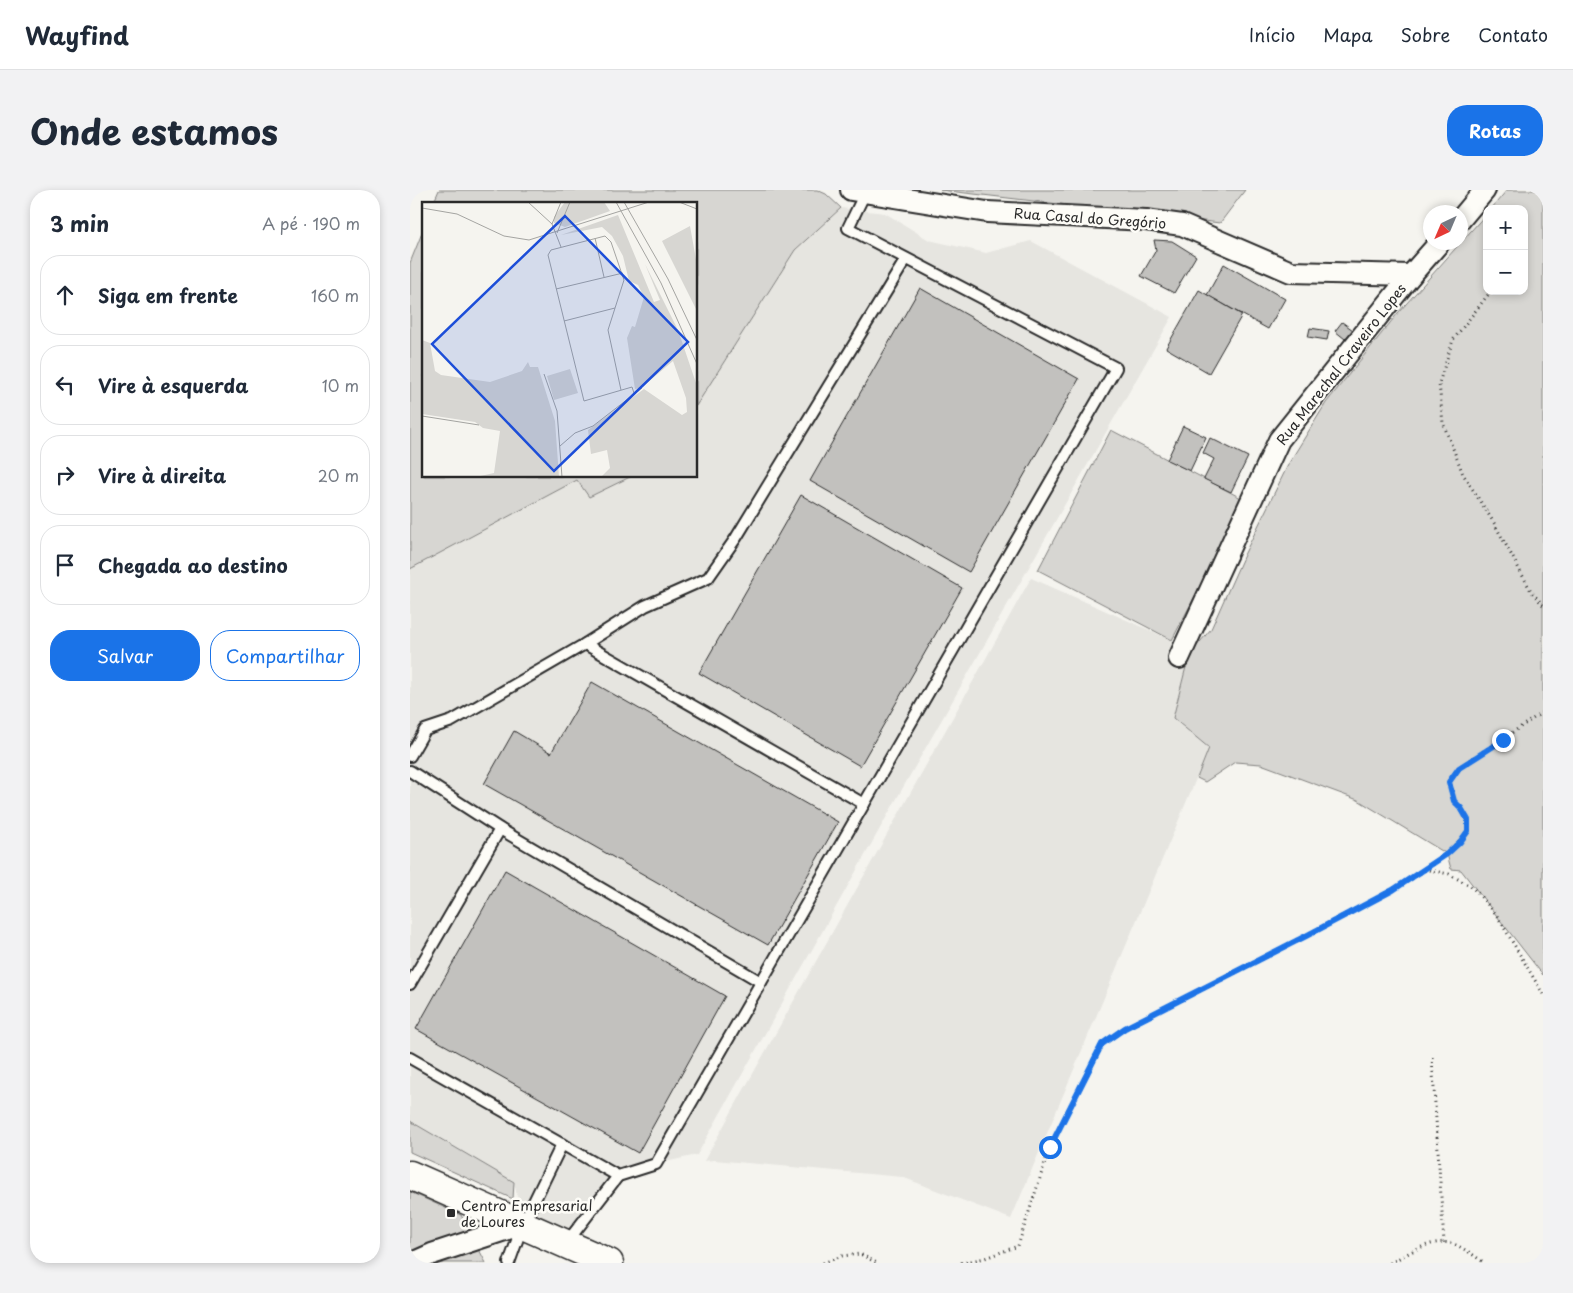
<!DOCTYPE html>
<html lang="pt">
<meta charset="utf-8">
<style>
:root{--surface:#fff;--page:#f2f2f3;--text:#1f2937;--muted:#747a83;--line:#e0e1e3;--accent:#1a73e8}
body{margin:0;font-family:"Playpen Sans",sans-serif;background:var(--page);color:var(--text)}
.controls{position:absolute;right:15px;top:15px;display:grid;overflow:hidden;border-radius:10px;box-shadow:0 2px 8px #0003}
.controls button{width:45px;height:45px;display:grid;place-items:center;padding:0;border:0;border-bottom:1px solid var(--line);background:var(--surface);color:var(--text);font:25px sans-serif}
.compass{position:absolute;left:1013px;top:15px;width:45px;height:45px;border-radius:50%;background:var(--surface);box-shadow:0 2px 8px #0003;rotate:224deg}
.stop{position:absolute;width:15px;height:15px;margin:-11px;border:4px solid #1a73e8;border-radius:50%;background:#fff}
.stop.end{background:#1a73e8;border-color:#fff;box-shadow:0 1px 5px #0008}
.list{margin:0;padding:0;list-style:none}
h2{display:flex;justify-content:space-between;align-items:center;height:65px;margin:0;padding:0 20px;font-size:21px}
h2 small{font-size:16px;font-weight:400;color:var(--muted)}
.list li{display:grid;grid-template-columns:32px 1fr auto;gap:15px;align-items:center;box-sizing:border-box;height:80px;margin:0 10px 10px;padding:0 10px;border:1px solid var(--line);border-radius:20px}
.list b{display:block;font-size:19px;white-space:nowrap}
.list em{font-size:16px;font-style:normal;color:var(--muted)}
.actions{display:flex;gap:10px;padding:15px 20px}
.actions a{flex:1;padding:11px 0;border:1px solid var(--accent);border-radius:20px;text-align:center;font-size:18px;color:var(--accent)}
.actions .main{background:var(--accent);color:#fff}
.icon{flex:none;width:28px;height:28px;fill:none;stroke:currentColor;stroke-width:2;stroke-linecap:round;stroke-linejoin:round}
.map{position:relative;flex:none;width:1133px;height:1073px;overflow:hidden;border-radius:20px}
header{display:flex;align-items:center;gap:30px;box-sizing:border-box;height:70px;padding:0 25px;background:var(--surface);border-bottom:1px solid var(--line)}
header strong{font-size:24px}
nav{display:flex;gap:28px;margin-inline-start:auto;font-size:18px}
.intro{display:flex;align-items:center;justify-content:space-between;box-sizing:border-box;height:120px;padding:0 30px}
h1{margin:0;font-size:35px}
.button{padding:12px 22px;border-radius:20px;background:var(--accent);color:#fff;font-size:18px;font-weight:700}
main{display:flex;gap:30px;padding:0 30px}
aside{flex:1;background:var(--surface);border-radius:20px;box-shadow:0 2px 8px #0003}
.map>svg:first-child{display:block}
.built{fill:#e6e5e0}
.green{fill:#d7d6d2;stroke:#81807e}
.building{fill:#c2c1be;stroke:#2b2b2b}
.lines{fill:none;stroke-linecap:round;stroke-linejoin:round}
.lane-casing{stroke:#2b2b2b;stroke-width:14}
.street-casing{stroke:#2b2b2b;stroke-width:24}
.secondary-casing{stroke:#2b2b2b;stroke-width:31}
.path{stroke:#2b2b2b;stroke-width:3;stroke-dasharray:1 4;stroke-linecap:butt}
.lane{stroke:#fdfcf7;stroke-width:10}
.street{stroke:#fdfcf7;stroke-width:20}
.secondary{stroke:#fdfcf7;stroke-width:28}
.route{stroke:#1a73e8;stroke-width:6}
.poi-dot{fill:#2b2b2b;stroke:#fdfcf7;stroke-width:2}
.labels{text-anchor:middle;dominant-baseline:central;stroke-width:5;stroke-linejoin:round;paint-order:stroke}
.street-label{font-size:14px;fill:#2b2b2b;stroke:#fdfcf7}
.poi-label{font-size:14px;fill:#2b2b2b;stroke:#fdfcf7;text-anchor:start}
.inset-road{fill:none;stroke:#a4a4a1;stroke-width:1}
.view{fill:#1d4ed8;fill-opacity:0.15;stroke:#1d4ed8;stroke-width:2.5}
.inset-edge{fill:none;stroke:#2b2b2b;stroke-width:2.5}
</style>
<header>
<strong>Wayfind</strong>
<nav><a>Início</a><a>Mapa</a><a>Sobre</a><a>Contato</a></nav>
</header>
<div class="intro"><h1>Onde estamos</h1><a class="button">Rotas</a></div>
<main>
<aside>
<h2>3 min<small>A pé · 190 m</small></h2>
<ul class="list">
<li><svg class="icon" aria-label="ahead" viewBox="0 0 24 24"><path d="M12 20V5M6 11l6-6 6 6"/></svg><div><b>Siga em frente</b></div><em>160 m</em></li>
<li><svg class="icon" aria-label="left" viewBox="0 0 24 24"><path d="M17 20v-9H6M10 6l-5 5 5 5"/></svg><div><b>Vire à esquerda</b></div><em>10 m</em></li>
<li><svg class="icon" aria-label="right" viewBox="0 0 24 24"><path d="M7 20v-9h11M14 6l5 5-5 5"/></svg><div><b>Vire à direita</b></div><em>20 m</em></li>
<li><svg class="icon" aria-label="arrive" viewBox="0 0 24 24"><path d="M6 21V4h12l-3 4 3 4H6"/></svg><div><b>Chegada ao destino</b></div></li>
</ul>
<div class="actions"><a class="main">Salvar</a><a>Compartilhar</a></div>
</aside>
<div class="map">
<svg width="1133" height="1073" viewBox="0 0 1133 1073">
<rect width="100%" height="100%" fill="#f5f4ef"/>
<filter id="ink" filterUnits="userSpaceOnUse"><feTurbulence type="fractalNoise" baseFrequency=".02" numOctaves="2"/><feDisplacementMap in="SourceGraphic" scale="10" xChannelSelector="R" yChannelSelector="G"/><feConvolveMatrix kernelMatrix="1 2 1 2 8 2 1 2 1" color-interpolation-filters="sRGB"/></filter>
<g filter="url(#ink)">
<g class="built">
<polygon points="431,18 475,23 519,50 576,63 621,51 762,127 491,601 287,965 246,974 208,986 156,1054 113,1034 104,992 0,931 0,379 167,290 179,307 222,286 286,286 286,216 385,60"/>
<polygon points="621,388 762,450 779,465 763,528 799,558 601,1029 492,987 304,970 294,971"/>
</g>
<g class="green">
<polygon points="29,0 407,0 416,4 431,18 385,60 286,216 286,14 23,14"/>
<polygon points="530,0 835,0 810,33"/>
<polygon points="1097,0 1133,0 1133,785 1051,680 1041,679 1037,664 948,610 851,574 825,572 795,592 787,588 799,558 763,528 779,465 801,439 834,365 879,273 916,213 988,123 1077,23 1077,101 1114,101 1114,19 1081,19"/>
<polygon points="14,38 14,286 222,286 179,307 167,290 0,379 0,73"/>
<polygon points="701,240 835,310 762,450 628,380"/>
<polygon points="0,931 104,992 103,1009 0,962"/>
<polygon points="0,1002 51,1025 76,1073 0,1073"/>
</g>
<g class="building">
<polygon points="744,50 762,51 786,66 764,103 731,86 746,60"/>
<polygon points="814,74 875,109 858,139 797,105"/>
<polygon points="510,98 669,189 559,382 400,291"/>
<polygon points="789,100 832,125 799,183 756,158"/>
<polygon points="932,132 943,140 935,149 925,141"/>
<polygon points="900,138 919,141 917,150 898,147"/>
<polygon points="773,236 796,247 780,281 757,270"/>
<polygon points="800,248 838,267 821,302 794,289 804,269 793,263"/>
<polygon points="391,305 552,398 450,576 289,483"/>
<polygon points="182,492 428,632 358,755 74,594 104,541 141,563"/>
<polygon points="95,680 315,806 228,963 6,839"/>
</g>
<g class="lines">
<g class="lane-casing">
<g id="lane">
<polyline points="175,454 454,614"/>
<polyline points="0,566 15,540 42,531 175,454 235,416 298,388 326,348 496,69"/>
<polyline points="0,581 90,639 351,792"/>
<polyline points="0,794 90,639"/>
<polyline points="0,868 208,986 246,974 706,178 438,38 455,3"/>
<polyline points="157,1052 208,986"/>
<polyline points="99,1073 113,1034 152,954"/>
</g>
</g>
<g class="street-casing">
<g id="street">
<polyline points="441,0 577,22 736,30 772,35 881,82 1001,85"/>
<polyline points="1050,30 1075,0"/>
<polyline points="769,468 869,250 1001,85 1030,52"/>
<polyline points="2,1073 22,1064 113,1034"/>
</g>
</g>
<g class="secondary-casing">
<polyline id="secondary" points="0,985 199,1073"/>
</g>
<g class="path">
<polyline points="1081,101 1043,150 1029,193 1033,233 1053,284 1084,333 1121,401 1133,415"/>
<polyline points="1014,679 1039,684 1062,697 1086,724 1133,804"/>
<polyline points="1022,867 1034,1053"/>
<polyline points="413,1073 432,1066 450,1064 467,1073"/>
<path d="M 551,1073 L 575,1068 L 608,1056 L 640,957 L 692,854 L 715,838 C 786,802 857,767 927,729 C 969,707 1029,679 1058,641 L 1058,629 L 1051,618 L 1044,611 L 1039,592 L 1049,578 L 1133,522"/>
<path d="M 980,1073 C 998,1064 1019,1049 1040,1053 C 1050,1055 1066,1067 1075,1073"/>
</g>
<use href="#lane" class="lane"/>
<use href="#street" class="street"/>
<use href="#secondary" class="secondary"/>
</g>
</g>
<g class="lines" filter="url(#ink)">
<polyline class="route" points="640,957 692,854 715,838 896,746 983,700 1037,664 1050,652 1058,641 1058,630 1051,618 1044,611 1039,592 1049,578 1093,550"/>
</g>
<rect class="poi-dot" x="36" y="1018" width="10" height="10" rx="2.5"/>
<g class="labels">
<g class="street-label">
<text transform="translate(680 28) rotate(4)">Rua Casal do Gregório</text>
<text transform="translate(931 174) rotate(-52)">Rua Marechal Craveiro Lopes</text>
</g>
<g class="poi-label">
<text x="51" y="1015">Centro Empresarial<tspan x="51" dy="16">de Loures</tspan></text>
</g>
</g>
<g transform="translate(12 12)">
<rect width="275" height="275" fill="#f5f4ef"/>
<path d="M 143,0 L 182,0 L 188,9 L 143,25 L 132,21 L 132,15 ZM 196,13 L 232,100 L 238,98 L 223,62 L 256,128 L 275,184 L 275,275 L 179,275 L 188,266 L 185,248 L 169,252 L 166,228 L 222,187 L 260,213 L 265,210 L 264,196 L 251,159 L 219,186 L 213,187 L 205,136 L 210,124 L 213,125 L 222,95 L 216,83 L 207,79 L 201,54 L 190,34 L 180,25 L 139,33 ZM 268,24 L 275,63 L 275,109 L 240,39 ZM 0,138 L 8,141 L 13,169 L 19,173 L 68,180 L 100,169 L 106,160 L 108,165 L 116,165 L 133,219 L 137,275 L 54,275 L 72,271 L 78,229 L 61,226 L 53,220 L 0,212 ZM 148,167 L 156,191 L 132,198 L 125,174 Z" fill="#d7d6d2"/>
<path class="inset-road" d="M 106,0 L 130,22 L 139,45M 194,0 L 239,81 L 275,162M 202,0 L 246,77 L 275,138M 257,0 L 275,7M 0,6 L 35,12 L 82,34 L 107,38 L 227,0M 130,22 L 139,0M 135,31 L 148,0M 173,36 L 182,75M 134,87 L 201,71M 142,119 L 193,106M 122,172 L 135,209 L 140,275M 199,188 L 186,128 L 202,78 L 189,40 L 183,34 L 129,48 L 126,53 L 162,199 L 210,185 L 212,191M 0,214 L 57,223M 138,244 L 153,231 L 171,224 L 220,186"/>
<path class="view" d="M 143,14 L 266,140 L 132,269 L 10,142 Z"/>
<rect width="275" height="275" class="inset-edge"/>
</g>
</svg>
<div class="controls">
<button>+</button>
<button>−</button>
</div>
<svg class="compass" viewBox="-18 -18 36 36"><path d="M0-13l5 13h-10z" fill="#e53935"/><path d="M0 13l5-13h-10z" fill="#747a83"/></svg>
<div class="stop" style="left:640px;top:957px"></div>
<div class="stop end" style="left:1093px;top:550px"></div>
</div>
</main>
